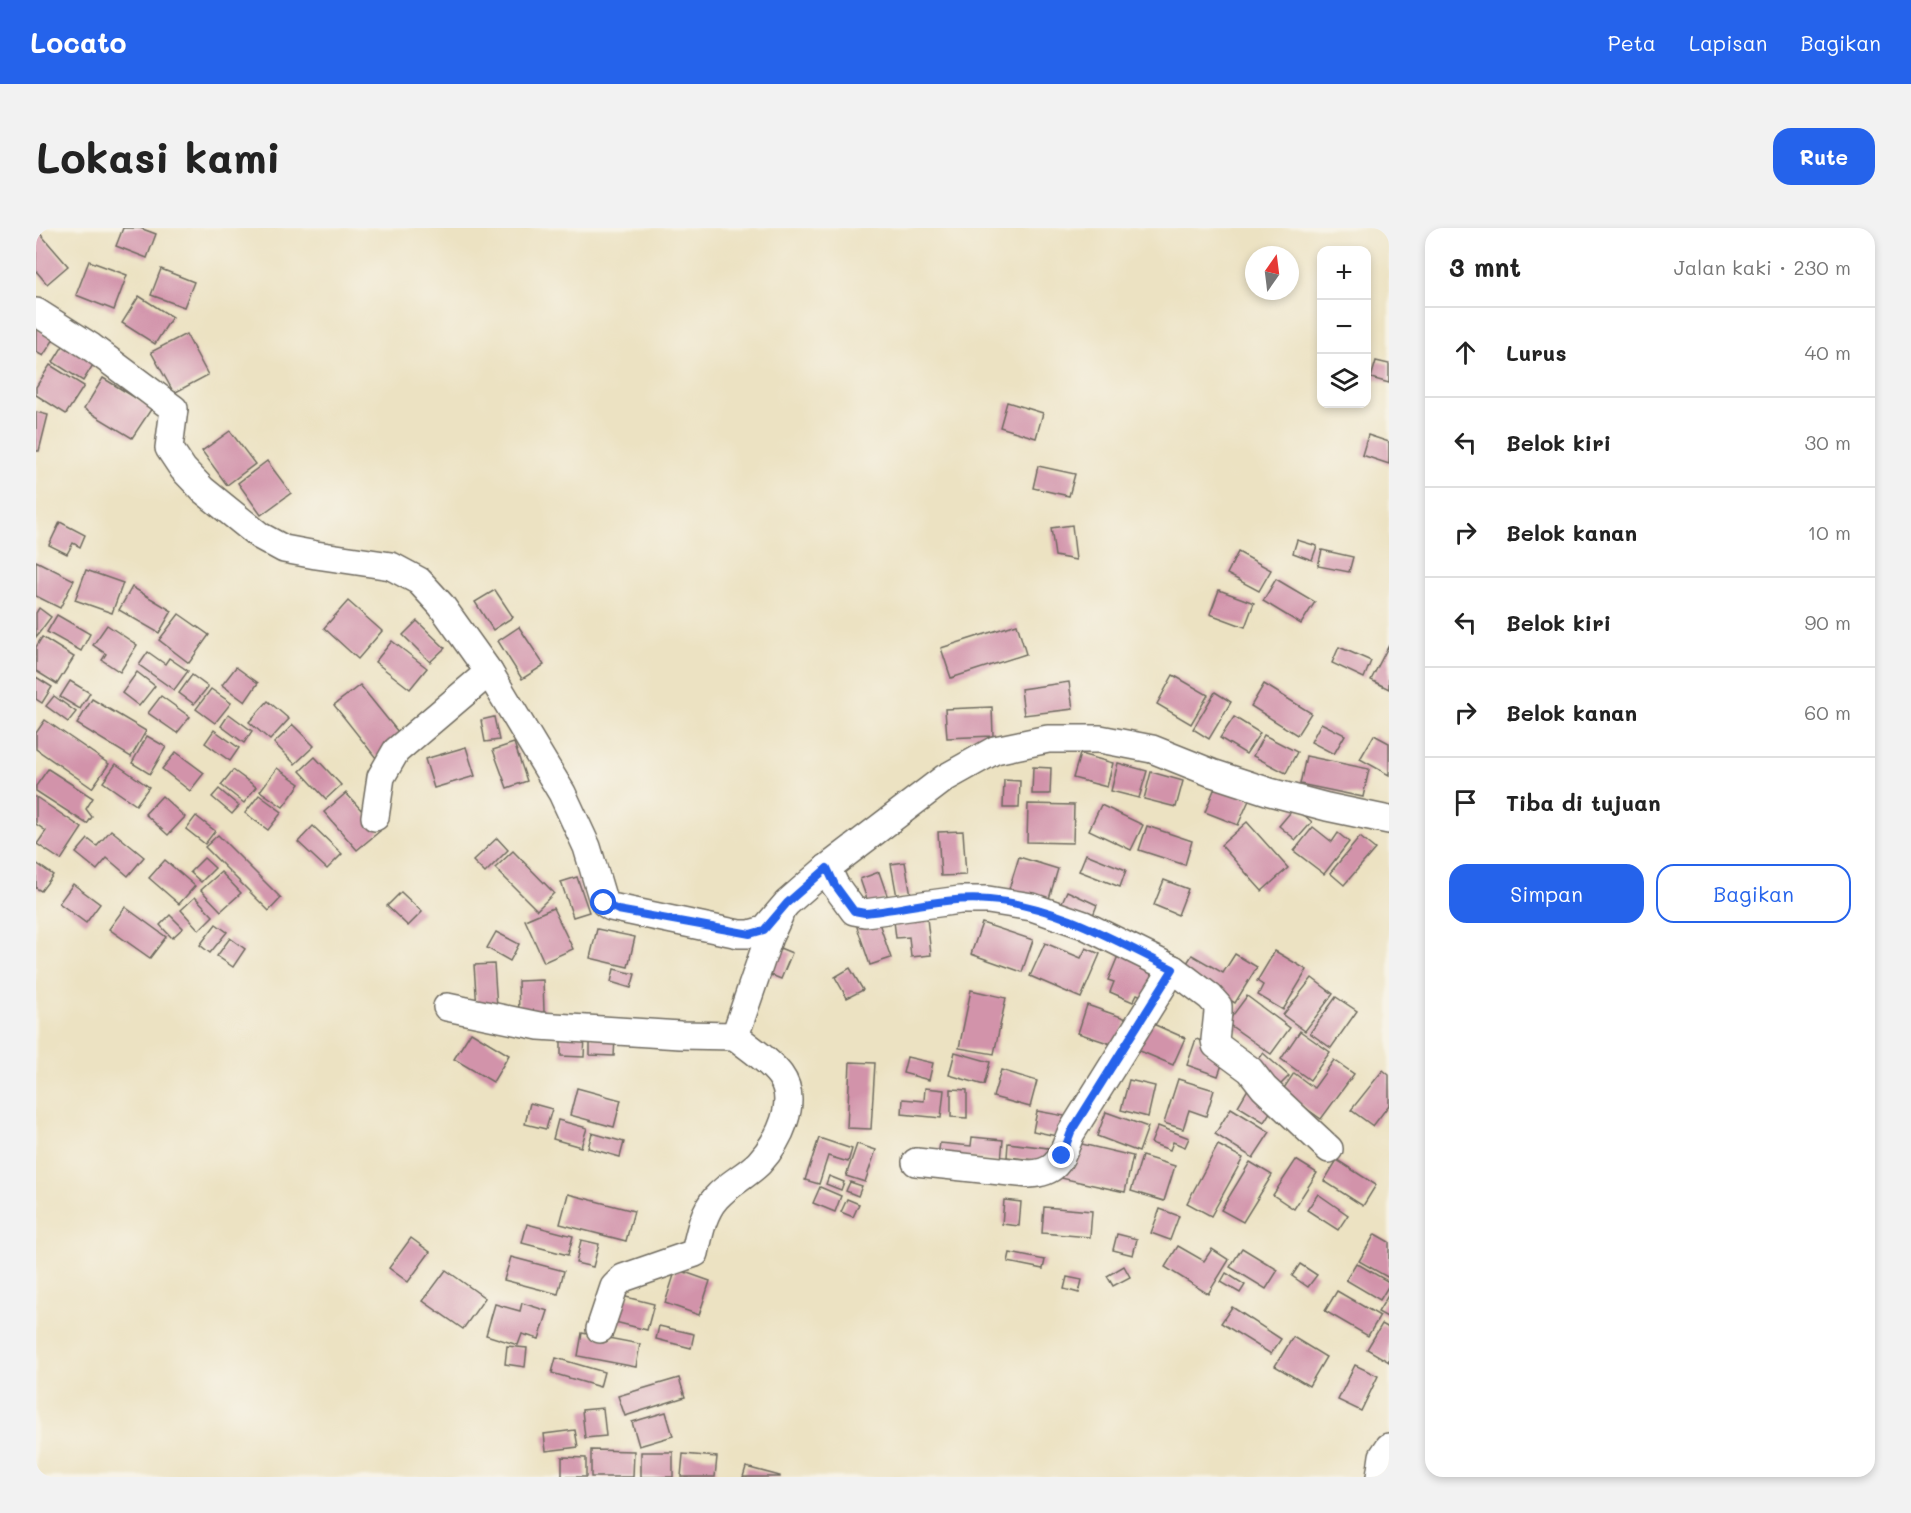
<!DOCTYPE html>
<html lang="id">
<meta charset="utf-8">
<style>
:root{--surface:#fff;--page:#f2f2f2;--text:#222;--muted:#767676;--line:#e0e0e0;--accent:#2563eb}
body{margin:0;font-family:Mali,sans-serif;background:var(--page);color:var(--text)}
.controls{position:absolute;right:18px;top:18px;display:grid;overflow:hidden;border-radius:12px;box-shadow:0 3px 9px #0003}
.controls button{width:54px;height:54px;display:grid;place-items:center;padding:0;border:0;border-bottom:2px solid var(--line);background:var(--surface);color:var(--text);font:30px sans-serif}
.compass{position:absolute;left:1209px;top:18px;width:54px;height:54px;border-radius:50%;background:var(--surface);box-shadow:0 3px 9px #0003;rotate:14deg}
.stop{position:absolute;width:18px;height:18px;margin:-14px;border:4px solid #2563eb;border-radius:50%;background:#fff}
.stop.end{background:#2563eb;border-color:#fff;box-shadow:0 2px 6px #0008}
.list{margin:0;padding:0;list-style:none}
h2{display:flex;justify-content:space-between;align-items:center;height:78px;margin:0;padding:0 24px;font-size:26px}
h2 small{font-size:20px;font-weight:400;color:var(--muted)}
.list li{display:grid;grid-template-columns:39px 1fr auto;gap:18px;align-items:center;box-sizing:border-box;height:90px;padding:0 24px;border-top:2px solid var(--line)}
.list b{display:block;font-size:22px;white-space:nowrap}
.list em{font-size:20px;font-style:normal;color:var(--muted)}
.actions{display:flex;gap:12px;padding:18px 24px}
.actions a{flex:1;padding:14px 0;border:2px solid var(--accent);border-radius:18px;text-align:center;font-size:21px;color:var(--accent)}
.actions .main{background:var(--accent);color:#fff}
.icon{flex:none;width:33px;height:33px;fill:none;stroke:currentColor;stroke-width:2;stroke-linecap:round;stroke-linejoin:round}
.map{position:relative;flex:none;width:1353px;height:1249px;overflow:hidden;border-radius:18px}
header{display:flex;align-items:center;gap:36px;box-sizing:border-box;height:84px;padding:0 30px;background:var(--accent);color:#fff}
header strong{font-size:28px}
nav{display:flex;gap:33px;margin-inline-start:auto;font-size:21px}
.intro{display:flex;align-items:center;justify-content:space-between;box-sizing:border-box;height:144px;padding:0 36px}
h1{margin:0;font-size:42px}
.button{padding:15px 27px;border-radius:18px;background:var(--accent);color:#fff;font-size:21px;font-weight:700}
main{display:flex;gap:36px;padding:0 36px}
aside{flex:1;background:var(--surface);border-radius:18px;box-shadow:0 3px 9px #0003}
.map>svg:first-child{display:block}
.building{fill:#d293aa}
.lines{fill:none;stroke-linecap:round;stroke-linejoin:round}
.street-casing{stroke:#6f6b60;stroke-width:30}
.street{stroke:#fff;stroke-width:27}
.route{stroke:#2563eb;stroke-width:8}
</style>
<header>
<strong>Locato</strong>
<nav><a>Peta</a><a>Lapisan</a><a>Bagikan</a></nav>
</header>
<div class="intro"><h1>Lokasi kami</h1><a class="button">Rute</a></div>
<main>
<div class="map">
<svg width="1353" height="1249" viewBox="0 0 1353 1249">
<rect width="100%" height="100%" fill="#f7f3e8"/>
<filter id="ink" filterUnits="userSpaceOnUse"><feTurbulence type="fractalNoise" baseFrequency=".0167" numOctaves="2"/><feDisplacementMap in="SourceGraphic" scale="12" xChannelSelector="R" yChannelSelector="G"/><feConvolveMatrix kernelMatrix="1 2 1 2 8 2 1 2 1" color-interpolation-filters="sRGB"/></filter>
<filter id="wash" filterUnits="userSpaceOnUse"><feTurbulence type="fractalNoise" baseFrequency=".008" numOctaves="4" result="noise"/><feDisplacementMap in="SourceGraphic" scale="24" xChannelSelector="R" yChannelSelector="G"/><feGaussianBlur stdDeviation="1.35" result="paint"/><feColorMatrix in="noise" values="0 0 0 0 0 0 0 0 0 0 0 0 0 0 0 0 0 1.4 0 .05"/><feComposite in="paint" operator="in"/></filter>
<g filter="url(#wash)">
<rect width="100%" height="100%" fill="#ece2c2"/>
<g id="blocks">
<g class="building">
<polygon points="87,0 104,0 120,6 111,30 80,18"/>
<polygon points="0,1 32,38 11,56 0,43"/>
<polygon points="53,33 91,47 78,82 40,67"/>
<polygon points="125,41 158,54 148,79 115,67"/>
<polygon points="103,68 136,89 119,116 86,95"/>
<polygon points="0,100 18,111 7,128 0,124"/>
<polygon points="150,106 172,147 138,165 115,124"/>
<polygon points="30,113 60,132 47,153 17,134"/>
<polygon points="1340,133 1353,136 1353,155 1335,150"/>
<polygon points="14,137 48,158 30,186 0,167 0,159"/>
<polygon points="67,150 116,180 96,210 48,181"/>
<polygon points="971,174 1007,185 1000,210 964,199"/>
<polygon points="0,184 12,187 3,223 0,223"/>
<polygon points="194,203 219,236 191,257 166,223"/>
<polygon points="1332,207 1353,214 1353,236 1326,227"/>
<polygon points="231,233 255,265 225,287 202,255"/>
<polygon points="1002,238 1039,246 1033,268 997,260"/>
<polygon points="24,294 49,307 44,319 37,315 31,326 13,317"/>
<polygon points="1036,297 1040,332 1019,328 1015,300"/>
<polygon points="1261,312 1281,318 1276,332 1257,325"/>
<polygon points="1286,322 1317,329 1313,344 1282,338"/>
<polygon points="1202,324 1235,342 1223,363 1191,346"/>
<polygon points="0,333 38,352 24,380 0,368"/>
<polygon points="50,342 87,355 76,385 39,372"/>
<polygon points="1240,351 1279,374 1265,396 1227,373"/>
<polygon points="96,359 136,383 123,405 83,382"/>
<polygon points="459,362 477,389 457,402 439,374"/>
<polygon points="1183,362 1218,375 1209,399 1174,386"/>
<polygon points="312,373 346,403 322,431 288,400"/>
<polygon points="3,380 15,389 0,409 0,385"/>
<polygon points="143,386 173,407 153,435 123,412"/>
<polygon points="21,387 54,406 45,423 11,404"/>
<polygon points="381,393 409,420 394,434 367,407"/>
<polygon points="981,396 990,426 915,450 905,420"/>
<polygon points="71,397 101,417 84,444 66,432 70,426 57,417"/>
<polygon points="483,399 508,437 486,451 462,413"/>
<polygon points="6,409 38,429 21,456 0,443 0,419"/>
<polygon points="356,413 391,440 374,461 339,434"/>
<polygon points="1353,417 1353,461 1335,452"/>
<polygon points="1303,419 1335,433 1328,450 1296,435"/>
<polygon points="112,424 129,436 133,430 152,443 138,462 103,437"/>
<polygon points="200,439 222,455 209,474 186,457"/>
<polygon points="101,444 119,458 103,478 86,465"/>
<polygon points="156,447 172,459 158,476 143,465"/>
<polygon points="1137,447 1172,467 1155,496 1121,476"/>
<polygon points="0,449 16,459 6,475 0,471"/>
<polygon points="34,453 54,465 44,481 24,469"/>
<polygon points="1033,454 1037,481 988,487 985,461"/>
<polygon points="1228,456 1275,485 1261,507 1215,478"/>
<polygon points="324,457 366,509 340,530 298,477"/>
<polygon points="175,461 195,475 179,495 160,481"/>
<polygon points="1179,464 1195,474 1173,511 1157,501"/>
<polygon points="18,468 40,484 32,494 10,478"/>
<polygon points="125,468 154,489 141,505 112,485"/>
<polygon points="56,471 110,503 95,529 41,496"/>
<polygon points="232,473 253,491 234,512 213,494"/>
<polygon points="956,479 957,508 911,510 909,481"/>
<polygon points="193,486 216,503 208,515 185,498"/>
<polygon points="458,489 463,512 449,514 445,492"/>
<polygon points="1198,489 1224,505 1210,526 1184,510"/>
<polygon points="9,492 73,536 56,560 0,521 0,505"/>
<polygon points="1285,495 1309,507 1298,526 1275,514"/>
<polygon points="257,497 278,518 259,536 238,515"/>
<polygon points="178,502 203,520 194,533 169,515"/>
<polygon points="1228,507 1261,524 1250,545 1217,528"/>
<polygon points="1338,507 1353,515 1353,547 1324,531"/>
<polygon points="111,508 130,519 114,546 96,535"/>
<polygon points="478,515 491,553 471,560 457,522"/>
<polygon points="430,519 439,548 398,560 389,531"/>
<polygon points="140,524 168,545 154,563 126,541"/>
<polygon points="1044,526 1077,535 1071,559 1037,550"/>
<polygon points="1270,528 1333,541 1327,569 1264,556"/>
<polygon points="279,529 305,557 290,571 264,543"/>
<polygon points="1082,535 1111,543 1103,570 1075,563"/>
<polygon points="80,536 113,559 100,577 67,554"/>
<polygon points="997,539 1015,540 1014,566 996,566"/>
<polygon points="241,540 264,556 247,579 224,563"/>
<polygon points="12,541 57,570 50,581 56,589 51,596 0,563 0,558"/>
<polygon points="197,542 220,559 208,575 185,557"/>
<polygon points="1115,544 1147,553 1140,579 1108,571"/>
<polygon points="968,552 984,553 983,580 967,580"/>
<polygon points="1180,557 1214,570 1202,597 1169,584"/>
<polygon points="183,561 203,578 196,586 176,569"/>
<polygon points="310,565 344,603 321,622 288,584"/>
<polygon points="223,567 246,584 232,602 209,585"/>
<polygon points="126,568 149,589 132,607 109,586"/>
<polygon points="0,569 46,600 25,632 1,616 10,603 0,596"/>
<polygon points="992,576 1038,577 1037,615 991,614"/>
<polygon points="1065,577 1107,597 1095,622 1053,602"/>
<polygon points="1259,579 1276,594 1260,612 1243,598"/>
<polygon points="160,588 179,603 169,616 150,601"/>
<polygon points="1211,594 1252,640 1226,663 1185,617"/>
<polygon points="277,598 306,626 291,641 262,614"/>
<polygon points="1111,598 1156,613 1149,637 1103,622"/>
<polygon points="1277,599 1296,614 1302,605 1313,614 1288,646 1258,623"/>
<polygon points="75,602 108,629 92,648 71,630 61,642 40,625 52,611 61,618"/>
<polygon points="927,603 930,647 905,648 902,604"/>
<polygon points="182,607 245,670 233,683 169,619"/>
<polygon points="1324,609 1339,621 1308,657 1294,645"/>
<polygon points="461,610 472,622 449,645 437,633"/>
<polygon points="477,623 518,665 501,682 459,640"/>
<polygon points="1050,626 1090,642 1084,659 1043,643"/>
<polygon points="983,629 1022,641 1012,674 973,661"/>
<polygon points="168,630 179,640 165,654 154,644"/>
<polygon points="129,632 159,658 143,676 113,650"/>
<polygon points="869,634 875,667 861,669 855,636"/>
<polygon points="0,635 17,647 5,663 0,660"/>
<polygon points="185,644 205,665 185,683 165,662"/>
<polygon points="843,644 852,670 833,677 824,651"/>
<polygon points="541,649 553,684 537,689 525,654"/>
<polygon points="1128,652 1152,661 1142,687 1118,677"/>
<polygon points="37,656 64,676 50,695 23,675"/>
<polygon points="1031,663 1061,677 1054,695 1023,681"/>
<polygon points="365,664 386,684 372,698 351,678"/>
<polygon points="159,669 177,688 163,702 145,682"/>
<polygon points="89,679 130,709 114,730 73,701"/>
<polygon points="517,680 537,721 508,734 489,692"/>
<polygon points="134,687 147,700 136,710 124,697"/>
<polygon points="891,690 895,727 875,729 873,709 860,710 858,693"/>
<polygon points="842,692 855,730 834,737 821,699"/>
<polygon points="946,695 997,712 986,744 935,726"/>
<polygon points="180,696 191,704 174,725 164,717"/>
<polygon points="561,701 599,709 592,739 554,730"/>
<polygon points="460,704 483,716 474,733 451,720"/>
<polygon points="194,710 209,721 197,739 181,728"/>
<polygon points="1009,715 1045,730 1050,720 1064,726 1045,770 994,748"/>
<polygon points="739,718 756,725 745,751 728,744"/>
<polygon points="1084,723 1125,739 1113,771 1101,766 1097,774 1074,764 1078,754 1072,752"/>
<polygon points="1239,723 1271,742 1247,782 1222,767 1227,757 1221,753"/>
<polygon points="1199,726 1221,739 1199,775 1146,743 1156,727 1187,745"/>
<polygon points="458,736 461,779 441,780 438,737"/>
<polygon points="814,740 827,762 811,770 799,749"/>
<polygon points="578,741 599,746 595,760 575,754"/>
<polygon points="1276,750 1297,766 1269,803 1247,787"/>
<polygon points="507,752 508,784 483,785 482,753"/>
<polygon points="935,762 970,770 958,826 923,820"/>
<polygon points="1211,768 1254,800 1235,826 1191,795"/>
<polygon points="1300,769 1321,783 1295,820 1274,805"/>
<polygon points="1051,777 1091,791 1081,818 1042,805"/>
<polygon points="1108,792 1149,810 1137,837 1097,820"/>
<polygon points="1264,803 1294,824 1274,852 1245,831"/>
<polygon points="435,804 473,827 457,854 418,831"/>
<polygon points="525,806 549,807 548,829 525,828"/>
<polygon points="554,809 579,810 578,828 554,827"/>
<polygon points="1160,811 1172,815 1169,824 1188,831 1182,848 1151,837"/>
<polygon points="919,824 954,834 948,857 913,847"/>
<polygon points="1227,825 1253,848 1242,859 1217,836"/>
<polygon points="871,829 897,835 893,852 867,845"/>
<polygon points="1298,832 1318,846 1285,891 1246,863 1258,845 1278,860"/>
<polygon points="814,834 839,835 835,901 811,900"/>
<polygon points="965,842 1001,853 994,879 957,869"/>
<polygon points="1347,842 1353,847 1353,877 1337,898 1315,882"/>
<polygon points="1142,851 1178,862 1170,888 1153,882 1147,901 1128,895"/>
<polygon points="1093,852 1119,858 1112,889 1085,882"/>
<polygon points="541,860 585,872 578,899 534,887"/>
<polygon points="889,860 908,862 905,890 866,886 867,871 888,873"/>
<polygon points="915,861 931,862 931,890 915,889"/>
<polygon points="1212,861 1238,878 1228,894 1202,878"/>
<polygon points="494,875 516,881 510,901 489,896"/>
<polygon points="1195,880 1234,904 1217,930 1179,906"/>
<polygon points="1001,883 1029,888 1025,909 997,903"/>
<polygon points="1070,884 1112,899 1103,924 1061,908"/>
<polygon points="522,892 551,900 545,919 517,911"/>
<polygon points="1122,898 1153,910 1149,919 1137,914 1134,922 1115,915"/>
<polygon points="556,905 588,914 584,929 552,920"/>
<polygon points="936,909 967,912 965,933 902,927 904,915 935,918"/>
<polygon points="783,910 816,921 812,934 792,928 783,956 769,952"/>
<polygon points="1033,913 1097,928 1089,964 1025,950"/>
<polygon points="972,915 1020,921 1018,934 971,929"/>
<polygon points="821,916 840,922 829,954 810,948"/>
<polygon points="1182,917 1207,930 1175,988 1151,975"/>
<polygon points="1106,928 1139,938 1128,973 1095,963"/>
<polygon points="1260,932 1281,945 1258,981 1237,967"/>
<polygon points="1301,932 1340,957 1327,978 1288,953"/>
<polygon points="1214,934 1236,947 1207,994 1185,982"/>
<polygon points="793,948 808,954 805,962 790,956"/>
<polygon points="814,954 826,958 822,968 810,963"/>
<polygon points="784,959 805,968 799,984 777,975"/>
<polygon points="532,966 598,983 590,1013 524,996"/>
<polygon points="1282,966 1312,987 1302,1002 1271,982"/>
<polygon points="811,971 823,976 817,989 805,984"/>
<polygon points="968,972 985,974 983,998 966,996"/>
<polygon points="1008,979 1056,983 1054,1009 1006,1005"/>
<polygon points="1124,981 1143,988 1134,1012 1115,1005"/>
<polygon points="491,996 537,1008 532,1027 486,1015"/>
<polygon points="1081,1006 1101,1011 1097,1027 1077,1022"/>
<polygon points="1339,1006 1353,1014 1353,1050 1323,1033"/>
<polygon points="375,1010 394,1024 372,1054 353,1040"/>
<polygon points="545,1012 563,1016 557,1039 540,1035"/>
<polygon points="1142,1018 1168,1033 1176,1021 1193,1032 1172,1066 1129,1039"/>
<polygon points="1206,1020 1242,1042 1230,1061 1194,1039"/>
<polygon points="974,1025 1009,1032 1007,1041 972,1034"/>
<polygon points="475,1029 528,1043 522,1066 468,1052"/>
<polygon points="1320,1035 1353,1054 1353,1057 1344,1072 1310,1052"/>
<polygon points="1264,1036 1281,1047 1272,1059 1256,1048"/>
<polygon points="1088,1038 1094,1049 1077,1058 1071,1048"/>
<polygon points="640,1041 674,1053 663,1087 629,1075"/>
<polygon points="410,1042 449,1070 427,1101 387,1073"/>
<polygon points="1190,1045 1209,1057 1204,1065 1185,1054"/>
<polygon points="1031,1049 1046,1052 1043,1065 1028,1061"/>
<polygon points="1301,1063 1344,1088 1332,1108 1289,1083"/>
<polygon points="1353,1066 1353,1090 1342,1084"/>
<polygon points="582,1067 618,1076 611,1102 575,1093"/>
<polygon points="486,1075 512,1083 503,1111 486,1106 482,1117 450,1107 459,1076 484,1083"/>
<polygon points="1196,1079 1245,1111 1235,1126 1185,1095"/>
<polygon points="1346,1096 1353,1100 1353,1134 1331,1121"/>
<polygon points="623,1098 658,1106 655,1120 620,1111"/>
<polygon points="546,1105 604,1116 600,1139 542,1128"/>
<polygon points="1257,1109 1290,1129 1273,1158 1239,1138"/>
<polygon points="471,1118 491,1120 489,1139 469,1136"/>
<polygon points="520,1130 568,1144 564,1159 516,1145"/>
<polygon points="1319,1137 1342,1148 1325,1183 1302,1172"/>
<polygon points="643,1150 649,1169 589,1188 582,1168"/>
<polygon points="567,1180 570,1208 549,1210 546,1182"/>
<polygon points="630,1184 637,1208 603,1218 596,1194"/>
<polygon points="539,1202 542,1219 510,1223 508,1206"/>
<polygon points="555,1222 598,1223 597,1249 555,1249"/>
<rect x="605" y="1224" width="32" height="25"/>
<polygon points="647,1226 681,1229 679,1249 645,1249"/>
<polygon points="526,1229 550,1230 550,1249 526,1249"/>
<polygon points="710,1239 744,1248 744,1249 707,1249"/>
</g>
</g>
</g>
<g filter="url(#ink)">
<use href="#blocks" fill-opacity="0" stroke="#6f6b60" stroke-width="1.5"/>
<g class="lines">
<g class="street-casing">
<g id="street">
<polyline points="0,84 55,119 138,181 133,220 147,241 167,262 224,308 248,321 280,327 355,338 383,353 405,377 453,444 526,565 551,619 566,669 569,675 575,679 703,706 714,706 728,702 751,675 791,640 909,550 959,522 1012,511 1064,511 1116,521 1176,545 1234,564 1291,579 1353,592"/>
<polyline points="339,589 345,549 360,523 453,444"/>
<polyline points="791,640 799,657 818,683 829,685 924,672 952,672 996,679 1048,697 1137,741 1174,769 1182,778 1182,784 1179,812 1180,817 1214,842 1228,860 1293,921"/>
<polyline points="411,779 503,798 644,807 699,808"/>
<path d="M 880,934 L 993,946 C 1023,945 1025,929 1035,905 L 1137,741"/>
<path d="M 564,1101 L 578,1059 L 587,1050 L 659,1025 C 663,1007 667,984 680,970 C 692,956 710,948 723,935 C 742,914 764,874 744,847 C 733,832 713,820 699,808 L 733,709 L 743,688"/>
<polyline points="1344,1249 1347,1228 1353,1219"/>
</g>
</g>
<use href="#street" class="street"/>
</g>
</g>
<g class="lines" filter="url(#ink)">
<path class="route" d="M 568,675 L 582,682 L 714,706 L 728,702 L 751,675 L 791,640 L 799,657 L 818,683 L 829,685 C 869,681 912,668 953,672 C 1019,677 1078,712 1137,741 L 1035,904 L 1026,928"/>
</g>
</svg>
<div class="controls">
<button>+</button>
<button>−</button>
<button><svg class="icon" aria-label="layers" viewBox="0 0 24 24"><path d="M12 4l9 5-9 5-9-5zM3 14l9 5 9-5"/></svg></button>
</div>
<svg class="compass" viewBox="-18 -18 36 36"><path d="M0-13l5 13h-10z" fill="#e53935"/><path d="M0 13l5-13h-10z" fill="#767676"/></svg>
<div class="stop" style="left:568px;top:675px"></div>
<div class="stop end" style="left:1026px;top:928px"></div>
</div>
<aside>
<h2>3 mnt<small>Jalan kaki · 230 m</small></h2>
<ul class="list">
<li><svg class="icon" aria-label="ahead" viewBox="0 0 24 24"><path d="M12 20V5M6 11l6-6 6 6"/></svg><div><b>Lurus</b></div><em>40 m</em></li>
<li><svg class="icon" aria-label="left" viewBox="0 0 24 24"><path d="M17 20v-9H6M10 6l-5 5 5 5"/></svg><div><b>Belok kiri</b></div><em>30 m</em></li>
<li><svg class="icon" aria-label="right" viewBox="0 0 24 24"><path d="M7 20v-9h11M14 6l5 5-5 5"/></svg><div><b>Belok kanan</b></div><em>10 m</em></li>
<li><svg class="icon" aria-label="left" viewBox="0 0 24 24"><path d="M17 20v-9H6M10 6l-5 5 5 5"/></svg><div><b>Belok kiri</b></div><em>90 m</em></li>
<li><svg class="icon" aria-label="right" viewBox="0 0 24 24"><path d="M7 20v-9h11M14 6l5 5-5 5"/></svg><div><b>Belok kanan</b></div><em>60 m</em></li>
<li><svg class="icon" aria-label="arrive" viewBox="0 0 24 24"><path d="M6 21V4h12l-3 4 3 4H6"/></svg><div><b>Tiba di tujuan</b></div></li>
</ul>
<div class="actions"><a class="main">Simpan</a><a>Bagikan</a></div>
</aside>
</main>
